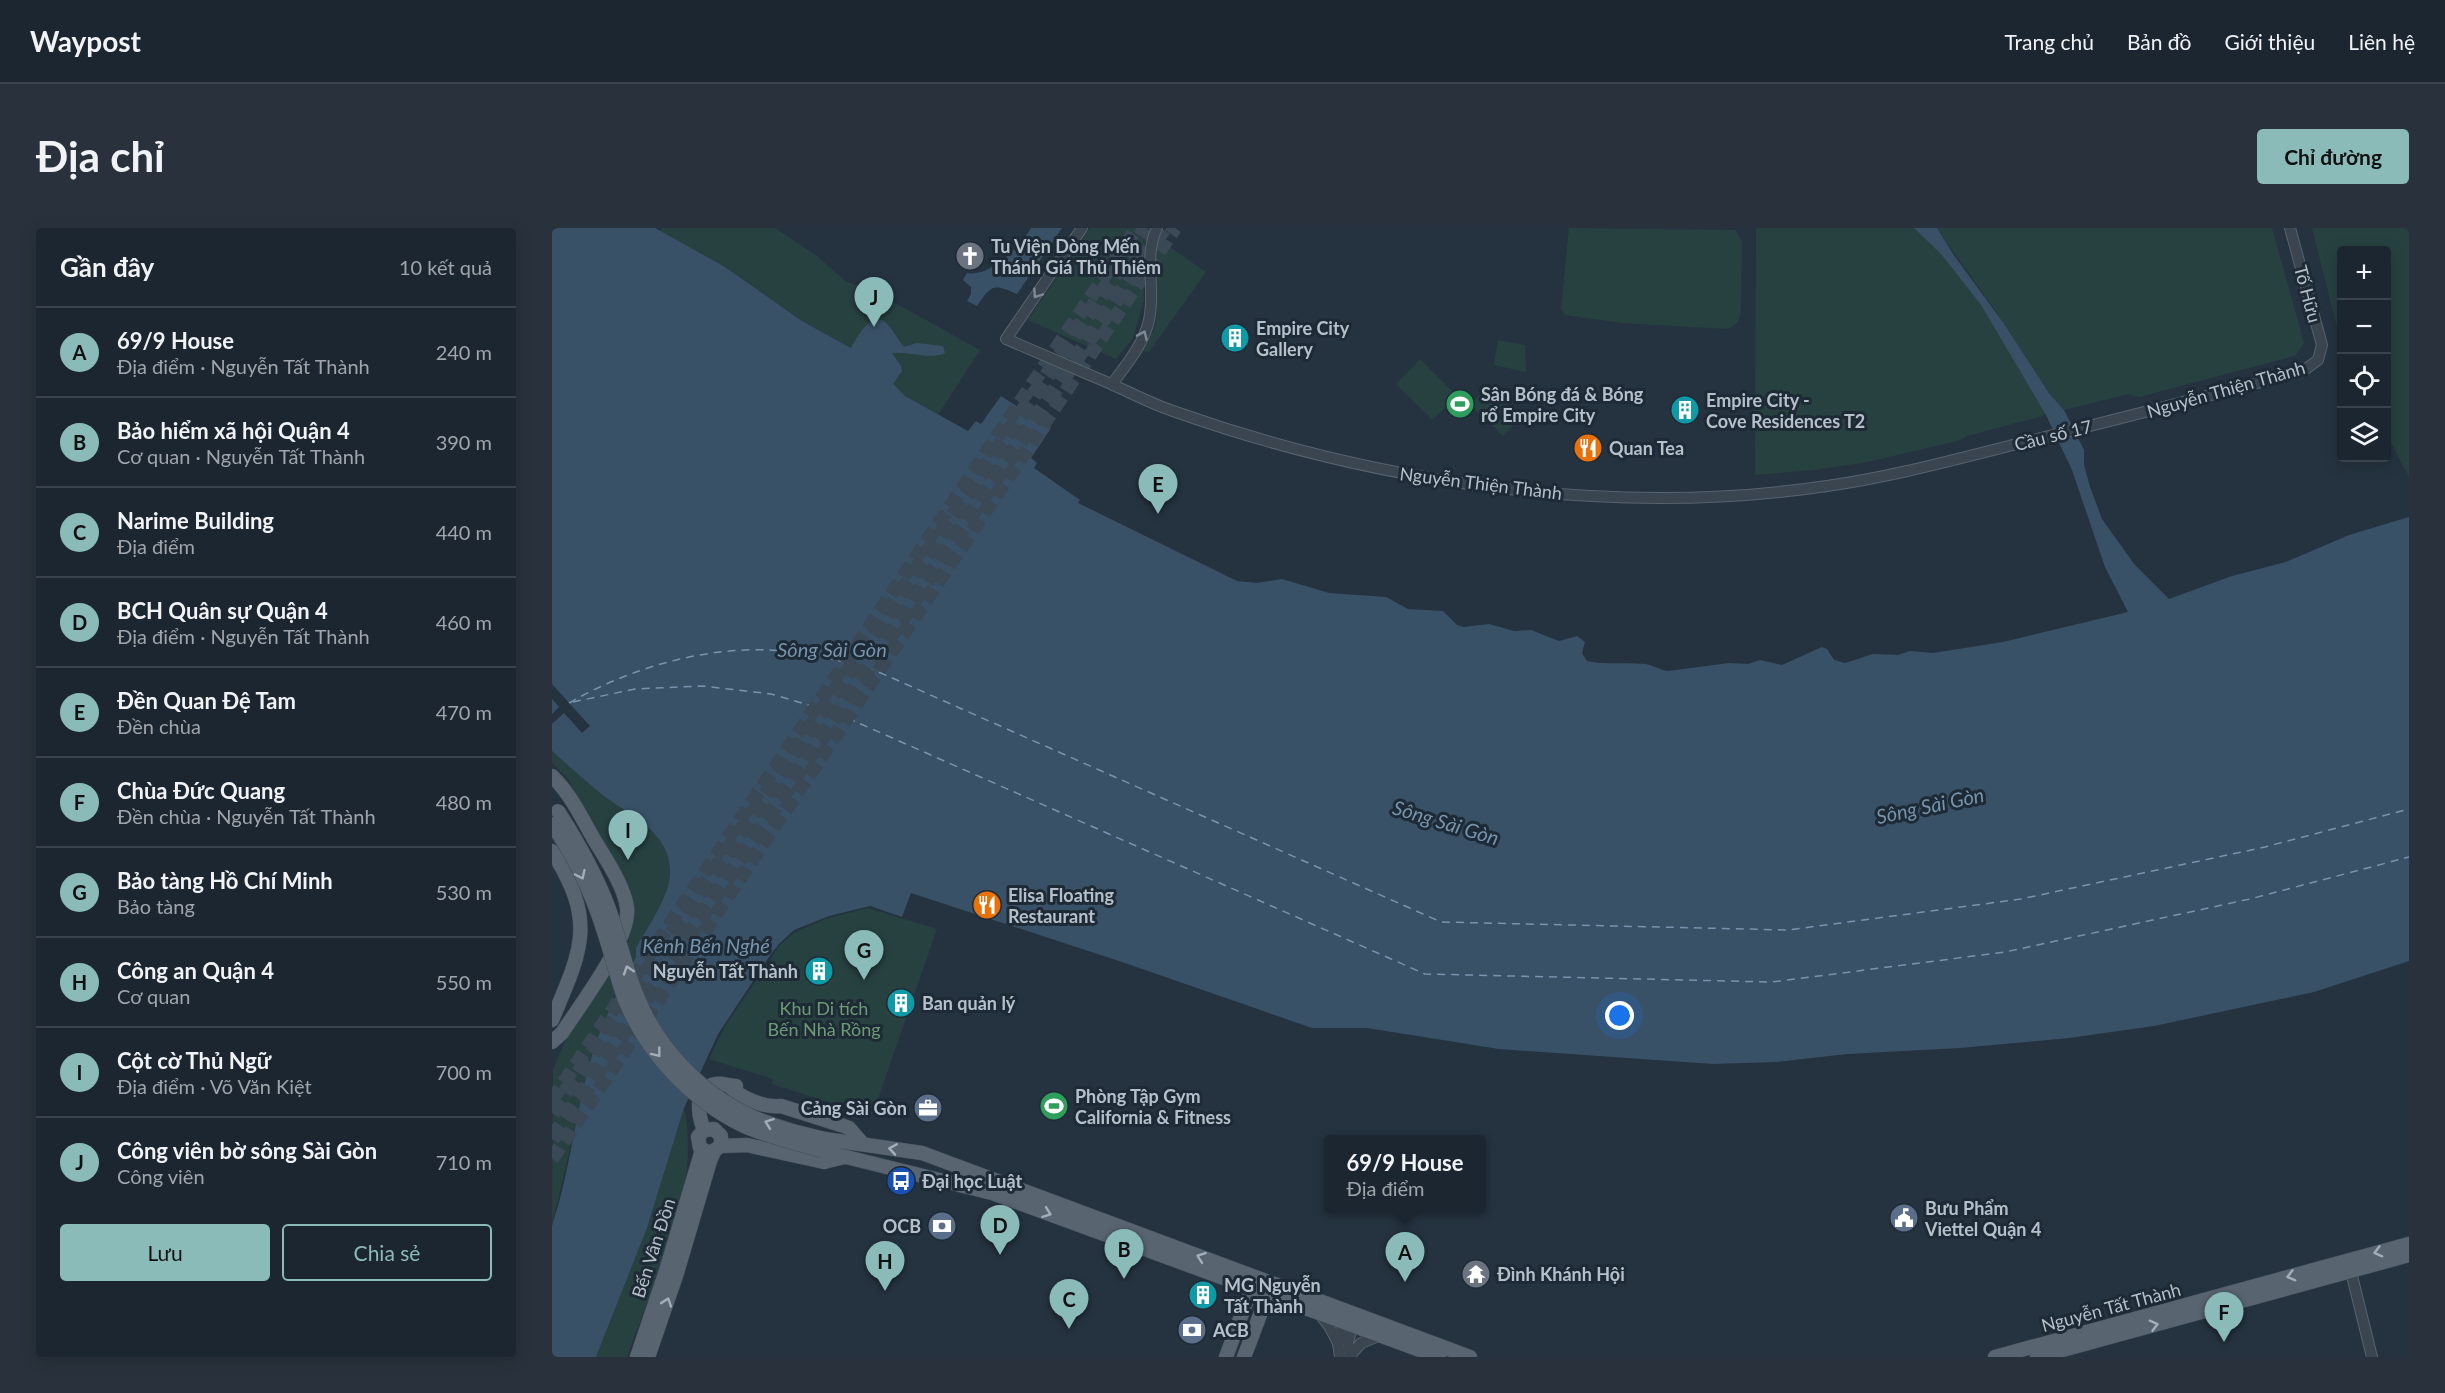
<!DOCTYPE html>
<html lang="vi">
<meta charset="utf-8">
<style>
:root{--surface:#1c2630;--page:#29323c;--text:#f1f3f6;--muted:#a0a5ab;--line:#3a434c;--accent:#8bbbb9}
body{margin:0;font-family:Lato,sans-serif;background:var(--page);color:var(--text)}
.controls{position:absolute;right:18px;top:18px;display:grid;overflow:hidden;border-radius:6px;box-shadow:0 3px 15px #0003}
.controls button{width:54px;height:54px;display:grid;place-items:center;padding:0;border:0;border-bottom:2px solid var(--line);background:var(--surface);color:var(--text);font:30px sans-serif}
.you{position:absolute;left:1068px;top:788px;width:21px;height:21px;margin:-15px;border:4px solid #fff;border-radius:50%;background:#1a73e8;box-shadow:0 0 0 9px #1a73e833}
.badge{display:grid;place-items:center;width:39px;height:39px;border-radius:50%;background:var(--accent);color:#111;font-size:20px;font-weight:700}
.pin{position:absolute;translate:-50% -50px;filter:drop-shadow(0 2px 3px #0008)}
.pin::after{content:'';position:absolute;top:32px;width:21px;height:18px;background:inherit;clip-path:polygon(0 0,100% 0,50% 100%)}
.popup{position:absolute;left:772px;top:907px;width:162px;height:78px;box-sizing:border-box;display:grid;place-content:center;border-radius:6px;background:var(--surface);filter:drop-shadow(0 2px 4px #0005);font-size:20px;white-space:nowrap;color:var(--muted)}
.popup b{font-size:22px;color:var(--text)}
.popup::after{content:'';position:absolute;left:50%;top:100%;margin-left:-12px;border:12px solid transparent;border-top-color:var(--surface)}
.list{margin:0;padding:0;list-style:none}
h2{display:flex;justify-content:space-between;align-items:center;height:78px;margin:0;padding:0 24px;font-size:26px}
h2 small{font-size:20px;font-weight:400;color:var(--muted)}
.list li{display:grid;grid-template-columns:39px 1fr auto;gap:18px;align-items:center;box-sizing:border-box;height:90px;padding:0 24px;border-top:2px solid var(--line)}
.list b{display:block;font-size:22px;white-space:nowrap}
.list p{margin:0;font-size:20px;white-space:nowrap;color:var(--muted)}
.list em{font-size:20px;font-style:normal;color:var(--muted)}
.actions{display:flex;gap:12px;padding:18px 24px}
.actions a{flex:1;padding:14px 0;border:2px solid var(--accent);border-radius:6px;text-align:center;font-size:21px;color:var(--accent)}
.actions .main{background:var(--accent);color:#111}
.icon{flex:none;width:33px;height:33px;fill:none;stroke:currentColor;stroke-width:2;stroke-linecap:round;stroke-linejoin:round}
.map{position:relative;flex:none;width:1857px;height:1129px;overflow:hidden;border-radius:6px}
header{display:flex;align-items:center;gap:36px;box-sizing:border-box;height:84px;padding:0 30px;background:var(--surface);border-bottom:2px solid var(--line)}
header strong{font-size:28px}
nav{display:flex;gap:33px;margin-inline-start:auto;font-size:21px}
.intro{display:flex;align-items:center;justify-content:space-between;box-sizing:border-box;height:144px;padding:0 36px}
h1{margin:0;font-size:42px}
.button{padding:15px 27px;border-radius:6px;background:var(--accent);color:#111;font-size:21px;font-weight:700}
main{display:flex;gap:36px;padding:0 36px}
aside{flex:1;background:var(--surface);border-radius:6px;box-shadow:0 3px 15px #0003}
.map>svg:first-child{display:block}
.green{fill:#274141}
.water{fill:#395167}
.pier{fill:#253340}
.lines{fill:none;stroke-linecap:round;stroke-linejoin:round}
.ferry{stroke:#7694ad;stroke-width:1.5;stroke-dasharray:8 6;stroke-linecap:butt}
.major-tunnel{stroke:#3b4855;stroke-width:14;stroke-dasharray:14 7;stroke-linecap:butt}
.highway-tunnel{stroke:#3b4855;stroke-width:16;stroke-dasharray:16 8;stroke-linecap:butt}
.minor-casing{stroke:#57636d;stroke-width:12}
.major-casing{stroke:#434e59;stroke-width:15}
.minor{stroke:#3a4550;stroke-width:10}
.major{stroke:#586470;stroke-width:14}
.major-bridge-casing{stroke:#434e59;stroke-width:15;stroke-linecap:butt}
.major-bridge{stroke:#586470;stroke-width:14}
.oneway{stroke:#7e8993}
.oneway2{stroke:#a3aeb8}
.labels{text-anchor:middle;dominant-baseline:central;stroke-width:6;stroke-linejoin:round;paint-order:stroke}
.poi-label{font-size:18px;font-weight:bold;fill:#b6c0ca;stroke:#1e2a35;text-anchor:start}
.street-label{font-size:18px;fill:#b6c0ca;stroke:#1e2a35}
.park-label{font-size:18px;fill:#6d9b73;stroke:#1e2a35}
.water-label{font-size:20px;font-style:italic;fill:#7694ad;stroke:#1e2a35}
</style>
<header>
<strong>Waypost</strong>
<nav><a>Trang chủ</a><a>Bản đồ</a><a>Giới thiệu</a><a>Liên hệ</a></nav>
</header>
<div class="intro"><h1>Địa chỉ</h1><a class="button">Chỉ đường</a></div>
<main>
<aside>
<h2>Gần đây<small>10 kết quả</small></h2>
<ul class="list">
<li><span class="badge">A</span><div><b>69/9 House</b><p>Địa điểm · Nguyễn Tất Thành</p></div><em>240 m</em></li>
<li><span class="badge">B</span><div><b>Bảo hiểm xã hội Quận 4</b><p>Cơ quan · Nguyễn Tất Thành</p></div><em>390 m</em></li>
<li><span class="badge">C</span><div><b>Narime Building</b><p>Địa điểm</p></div><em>440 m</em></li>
<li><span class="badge">D</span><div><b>BCH Quân sự Quận 4</b><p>Địa điểm · Nguyễn Tất Thành</p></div><em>460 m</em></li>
<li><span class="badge">E</span><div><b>Đền Quan Đệ Tam</b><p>Đền chùa</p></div><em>470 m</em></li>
<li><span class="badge">F</span><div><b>Chùa Đức Quang</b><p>Đền chùa · Nguyễn Tất Thành</p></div><em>480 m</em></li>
<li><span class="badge">G</span><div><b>Bảo tàng Hồ Chí Minh</b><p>Bảo tàng</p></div><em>530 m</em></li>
<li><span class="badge">H</span><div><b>Công an Quận 4</b><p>Cơ quan</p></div><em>550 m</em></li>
<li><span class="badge">I</span><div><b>Cột cờ Thủ Ngữ</b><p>Địa điểm · Võ Văn Kiệt</p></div><em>700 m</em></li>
<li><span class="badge">J</span><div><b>Công viên bờ sông Sài Gòn</b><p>Công viên</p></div><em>710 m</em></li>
</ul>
<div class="actions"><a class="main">Lưu</a><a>Chia sẻ</a></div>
</aside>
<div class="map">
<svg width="1857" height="1129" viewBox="0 0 1857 1129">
<rect width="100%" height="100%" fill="#253340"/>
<g class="green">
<polygon points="110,0 223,0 265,28 293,53 327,66 428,122 386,187 353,168 299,120 250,93 173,39 107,4"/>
<polygon points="538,0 600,0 593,15 591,28 592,72 581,110 564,131 476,92"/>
<polygon points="1017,0 1183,2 1190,13 1189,85 1185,95 1176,101 1070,95 1013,87 1009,81"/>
<polygon points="1204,0 1362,0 1389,26 1429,77 1494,187 1415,208 1405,213 1315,234 1262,242 1203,247"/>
<path d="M 1385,0 L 1720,0 L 1752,115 L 1743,128 L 1587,169 L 1577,166 L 1512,182 C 1488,155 1470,125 1451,95 C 1431,62 1406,33 1385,0 Z"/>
<polygon points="1760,0 1857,0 1857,249 1835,207 1834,22 1790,22 1789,115"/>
<path d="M 609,13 L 654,44 L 597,124 L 590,123 C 595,115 601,106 603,97 C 609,69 594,39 609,13 Z"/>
<polygon points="946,112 973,117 974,144 942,137"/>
<polygon points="868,131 905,168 881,192 844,156"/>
<polygon points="936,157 969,189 951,208 918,177"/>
<path d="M 0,523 C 17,538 34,554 52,568 C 82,590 125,608 117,654 C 112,676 95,700 84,720 L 84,729 L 57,783 L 39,829 L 0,998 L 1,841 L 19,799 L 76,715 L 82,689 L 79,669 L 63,633 L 16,551 L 0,535 Z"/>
<polygon points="316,680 385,701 320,888 220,856 221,851 157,831 172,800 228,717 242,705 273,691"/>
<path d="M 132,880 C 150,963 102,1052 75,1129 L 44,1129 L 95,1000 Z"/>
</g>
<g class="water">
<path d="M 0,0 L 103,0 L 173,39 L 250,93 L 299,120 C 306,108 321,78 337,98 C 343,105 346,112 352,119 L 365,115 L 391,118 L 393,125 C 382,132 354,123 340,125 L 349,138 L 350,143 L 341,156 L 353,168 L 416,203 L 424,193 L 429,196 L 449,168 L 499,200 L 479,230 L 485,235 L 482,240 L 528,272 L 526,275 L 685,353 L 705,355 L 730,351 L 777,365 L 834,369 L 856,381 L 891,383 L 905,397 L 912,399 L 937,396 L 962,403 L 979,402 L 1007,413 L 1025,408 L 1033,414 L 1030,425 L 1035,433 C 1054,437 1074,434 1093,436 C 1101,437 1108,442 1116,443 L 1177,435 L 1196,436 L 1208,432 L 1230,437 L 1270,419 L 1275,421 L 1282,432 L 1293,435 L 1321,426 L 1346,427 L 1358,423 L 1381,425 L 1451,414 L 1576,384 L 1553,339 L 1520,242 L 1494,187 L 1429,77 L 1389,26 L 1362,0 L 1385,0 L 1401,26 L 1450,93 L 1497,165 L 1512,182 L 1532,222 L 1532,237 L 1538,259 L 1550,291 L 1582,336 L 1617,371 L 1680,348 L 1734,334 L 1797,307 L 1857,289 L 1857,733 L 1762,764 L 1602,798 L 1517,810 L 1408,820 L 1295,826 L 1223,834 L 1161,836 L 947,821 L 815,800 L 760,800 L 570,734 L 359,665 L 350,689 L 318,678 L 277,688 L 242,702 L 227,716 L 219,726 L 166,806 L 132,880 L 95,1000 L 44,1129 L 0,1129 L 0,998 C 18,944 23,886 39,831 C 49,795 67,762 84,729 L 84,720 C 95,700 112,676 117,654 C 125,608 82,590 52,568 C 34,554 17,538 0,523 Z"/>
<path d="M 479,0 L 510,0 L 465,66 C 441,55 439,57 425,78 L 415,73 L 419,66 L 419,59 L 411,52 L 415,45 C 437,50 469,18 479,0 Z"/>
</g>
<polygon class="pier" points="0,456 38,498 30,505 12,485 0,496 0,486 7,479 0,471"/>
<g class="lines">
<g class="ferry">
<polyline points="21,474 83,461 151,458 219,466 284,485 873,746 1220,754 1453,724 1698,671 1857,629"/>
<path d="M 17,475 C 92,432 186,409 272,429 C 291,433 310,440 329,445 L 889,694 L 1236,702 L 1469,671 L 1713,619 L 1857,581"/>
</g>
<g class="major-tunnel">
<polyline points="0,872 585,0"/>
<polyline points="0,931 623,0"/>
</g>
<g class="highway-tunnel">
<polyline points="0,885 594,0"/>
<polyline points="0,911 612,0"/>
</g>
<g class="minor-casing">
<g id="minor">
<path d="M 530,0 L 454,111 C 489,126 524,141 559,156 C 579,165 600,176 621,183 C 824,255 1059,290 1275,258 C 1339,249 1401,232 1465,216 C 1560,193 1655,168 1751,143 L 1766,132 L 1770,117 L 1738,0"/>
<path d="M 560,156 C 574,137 592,116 597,92 C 604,62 591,29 605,0"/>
<polyline points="1799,1044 1820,1129"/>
<polyline points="766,1084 777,1098 786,1115"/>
<polyline points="798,1128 809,1115 829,1107"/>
<polyline points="788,1129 786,1115 791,1093"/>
<polyline points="798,1129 796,1114 801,1097"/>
</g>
</g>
<g class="major-casing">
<g id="major">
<path d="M 0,548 C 19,566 30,591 43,613 C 54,631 73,660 75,680 C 79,711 28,777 10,805 L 0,814"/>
<path d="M 0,623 C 45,694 30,721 0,792"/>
<path d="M 177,858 C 189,870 212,880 229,878 L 289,897 L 297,900 L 311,916"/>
<path d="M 152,902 C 146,887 141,860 164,856 C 171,855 177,858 184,858"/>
<polyline points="273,911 370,925 918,1129"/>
<polyline points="169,918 169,908 162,901 152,902 146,909 148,920 158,925 169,918 195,917 272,934 292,929"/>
<polyline points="270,923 440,965 887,1129"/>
<polyline points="85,1129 114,1043 150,922"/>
<polyline points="96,1129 124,1048 158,933 162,924"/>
<polyline points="674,1129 702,1053"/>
<polyline points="692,1129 719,1058"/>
<polyline points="1443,1129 1857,1016"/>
<polyline points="1485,1129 1857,1027"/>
</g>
</g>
<use href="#minor" class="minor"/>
<use href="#major" class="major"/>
<g class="major-bridge-casing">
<g id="major-bridge">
<path d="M 6,583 C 26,614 44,646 57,681 C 67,709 73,739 85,768 C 105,819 149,865 199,888 C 223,899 248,905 273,911"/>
<path d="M 0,596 C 23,630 41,667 53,707 C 60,728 65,750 73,772 C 95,826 140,873 192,898 C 217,909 244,915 270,923"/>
</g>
</g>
<use href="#major-bridge" class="major-bridge"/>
</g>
<defs><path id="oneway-chevron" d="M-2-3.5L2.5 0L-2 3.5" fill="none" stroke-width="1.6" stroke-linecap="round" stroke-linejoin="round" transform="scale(1.5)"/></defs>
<g class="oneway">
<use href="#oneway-chevron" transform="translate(485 66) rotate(124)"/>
<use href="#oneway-chevron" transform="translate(591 107) rotate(-66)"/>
</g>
<g class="oneway2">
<use href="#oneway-chevron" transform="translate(29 647) rotate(65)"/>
<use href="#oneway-chevron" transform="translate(76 742) rotate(-108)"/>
<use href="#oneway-chevron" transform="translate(105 825) rotate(52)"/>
<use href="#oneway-chevron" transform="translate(217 895) rotate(-160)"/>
<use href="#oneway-chevron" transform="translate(341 921) rotate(-171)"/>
<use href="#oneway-chevron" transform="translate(495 985) rotate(20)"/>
<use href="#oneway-chevron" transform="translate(1826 1024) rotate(165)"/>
<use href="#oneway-chevron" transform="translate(649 1029) rotate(-160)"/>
<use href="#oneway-chevron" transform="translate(1739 1048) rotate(165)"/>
<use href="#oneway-chevron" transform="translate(115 1074) rotate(-71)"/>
<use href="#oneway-chevron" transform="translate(1602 1097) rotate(-15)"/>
</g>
<defs>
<g id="church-disc" transform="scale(1.5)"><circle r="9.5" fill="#6b7280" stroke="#1e2a35"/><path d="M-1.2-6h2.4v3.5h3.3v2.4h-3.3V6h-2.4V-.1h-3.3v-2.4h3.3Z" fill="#fff"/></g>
<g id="building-disc" transform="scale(1.5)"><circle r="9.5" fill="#0f9aa8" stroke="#1e2a35"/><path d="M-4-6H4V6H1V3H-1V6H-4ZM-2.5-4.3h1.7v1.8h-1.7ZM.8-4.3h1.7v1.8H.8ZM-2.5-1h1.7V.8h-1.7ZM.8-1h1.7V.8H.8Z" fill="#fff"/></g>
<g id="stadium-disc" transform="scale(1.5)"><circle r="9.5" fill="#2e9e5b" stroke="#1e2a35"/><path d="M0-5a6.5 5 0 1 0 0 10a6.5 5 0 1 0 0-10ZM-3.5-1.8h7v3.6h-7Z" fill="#fff"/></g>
<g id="restaurant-disc" transform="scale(1.5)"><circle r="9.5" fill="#e8710a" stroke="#1e2a35"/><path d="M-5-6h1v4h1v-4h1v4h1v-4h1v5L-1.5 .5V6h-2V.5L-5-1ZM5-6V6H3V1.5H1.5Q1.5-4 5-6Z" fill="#fff"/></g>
<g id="office-disc" transform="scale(1.5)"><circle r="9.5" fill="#5c6f8a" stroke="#1e2a35"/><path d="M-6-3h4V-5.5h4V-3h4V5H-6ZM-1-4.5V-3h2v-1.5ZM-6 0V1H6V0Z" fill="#fff"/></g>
<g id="bus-disc" transform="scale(1.5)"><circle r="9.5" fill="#1a4fb4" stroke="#1e2a35"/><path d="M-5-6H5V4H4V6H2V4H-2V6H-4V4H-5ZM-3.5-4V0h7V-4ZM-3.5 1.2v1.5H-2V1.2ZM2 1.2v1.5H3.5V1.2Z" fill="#fff"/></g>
<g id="civic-disc" transform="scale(1.5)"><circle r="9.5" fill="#5c6f8a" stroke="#1e2a35"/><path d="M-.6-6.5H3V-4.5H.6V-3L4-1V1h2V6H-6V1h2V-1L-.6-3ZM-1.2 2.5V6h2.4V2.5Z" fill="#fff"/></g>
<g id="bank-disc" transform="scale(1.5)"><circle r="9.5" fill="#5c6f8a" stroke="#1e2a35"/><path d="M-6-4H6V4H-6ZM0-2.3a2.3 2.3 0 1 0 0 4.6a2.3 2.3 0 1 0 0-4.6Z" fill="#fff"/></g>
<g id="temple-disc" transform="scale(1.5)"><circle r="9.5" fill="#6b7280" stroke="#1e2a35"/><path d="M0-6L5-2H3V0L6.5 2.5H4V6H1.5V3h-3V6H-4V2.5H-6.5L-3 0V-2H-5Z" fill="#fff"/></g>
</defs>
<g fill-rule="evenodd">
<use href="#church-disc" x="418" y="28"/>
<use href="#building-disc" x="683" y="110"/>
<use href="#stadium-disc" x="908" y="176"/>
<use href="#building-disc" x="1133" y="182"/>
<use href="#restaurant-disc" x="1036" y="220"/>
<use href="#restaurant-disc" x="435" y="677"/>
<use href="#building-disc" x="267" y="743"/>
<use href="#building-disc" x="349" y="775"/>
<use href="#stadium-disc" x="502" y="878"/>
<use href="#office-disc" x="376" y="880"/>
<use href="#bus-disc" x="349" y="953"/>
<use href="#civic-disc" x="1352" y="990"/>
<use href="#bank-disc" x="390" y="998"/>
<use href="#temple-disc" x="924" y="1046"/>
<use href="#building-disc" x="651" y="1067"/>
<use href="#bank-disc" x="640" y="1102"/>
</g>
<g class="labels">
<g class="poi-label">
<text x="439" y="18">Tu Viện Dòng Mến<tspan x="439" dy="21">Thánh Giá Thủ Thiêm</tspan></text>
<text x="704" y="100">Empire City<tspan x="704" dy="21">Gallery</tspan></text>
<text x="929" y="166">Sân Bóng đá &amp; Bóng<tspan x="929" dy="21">rổ Empire City</tspan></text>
<text x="1154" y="172">Empire City -<tspan x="1154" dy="21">Cove Residences T2</tspan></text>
<text x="1057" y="220">Quan Tea</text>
<text x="456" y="667">Elisa Floating<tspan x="456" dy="21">Restaurant</tspan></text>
<text x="246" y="743" text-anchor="end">Nguyễn Tất Thành</text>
<text x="370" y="775">Ban quản lý</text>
<text x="523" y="868">Phòng Tập Gym<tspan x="523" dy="21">California &amp; Fitness</tspan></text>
<text x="355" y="880" text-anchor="end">Cảng Sài Gòn</text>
<text x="370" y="953">Đại học Luật</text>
<text x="1373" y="980">Bưu Phẩm<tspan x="1373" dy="21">Viettel Quận 4</tspan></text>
<text x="369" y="998" text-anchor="end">OCB</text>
<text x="945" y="1046">Đình Khánh Hội</text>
<text x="672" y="1057">MG Nguyễn<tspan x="672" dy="21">Tất Thành</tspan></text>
<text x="661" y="1102">ACB</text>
</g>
<g class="street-label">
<text transform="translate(1756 66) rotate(75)">Tố Hữu</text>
<text transform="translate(1674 161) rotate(-16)">Nguyễn Thiện Thành</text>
<text transform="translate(1501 207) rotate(-14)">Cầu số 17</text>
<text transform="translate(929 255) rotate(7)">Nguyễn Thiện Thành</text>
<text transform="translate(101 1020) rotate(-72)">Bến Vân Đồn</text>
<text transform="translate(1559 1079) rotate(-15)">Nguyễn Tất Thành</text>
</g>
<g class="park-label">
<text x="272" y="780">Khu Di tích<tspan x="272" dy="21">Bến Nhà Rồng</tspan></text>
</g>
<g class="water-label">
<text x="280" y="421">Sông Sài Gòn</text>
<text transform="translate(1378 577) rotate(-12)">Sông Sài Gòn</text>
<text transform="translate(894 594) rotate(17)">Sông Sài Gòn</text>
<text x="154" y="717">Kênh Bến Nghé</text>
</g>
</g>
</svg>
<div class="controls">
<button>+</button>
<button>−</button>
<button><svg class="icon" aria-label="locate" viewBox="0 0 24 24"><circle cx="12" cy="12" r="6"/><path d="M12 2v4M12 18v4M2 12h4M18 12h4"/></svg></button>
<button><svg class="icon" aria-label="layers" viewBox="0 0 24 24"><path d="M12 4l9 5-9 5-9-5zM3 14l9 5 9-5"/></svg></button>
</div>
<div class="you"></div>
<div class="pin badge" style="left:853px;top:1054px">A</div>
<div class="popup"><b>69/9 House</b>Địa điểm</div>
<div class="pin badge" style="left:572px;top:1051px">B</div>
<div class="pin badge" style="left:517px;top:1101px">C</div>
<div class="pin badge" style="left:448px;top:1027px">D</div>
<div class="pin badge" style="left:606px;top:286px">E</div>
<div class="pin badge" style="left:1672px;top:1114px">F</div>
<div class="pin badge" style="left:312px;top:752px">G</div>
<div class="pin badge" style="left:333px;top:1063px">H</div>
<div class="pin badge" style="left:76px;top:632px">I</div>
<div class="pin badge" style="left:322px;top:99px">J</div>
</div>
</main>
